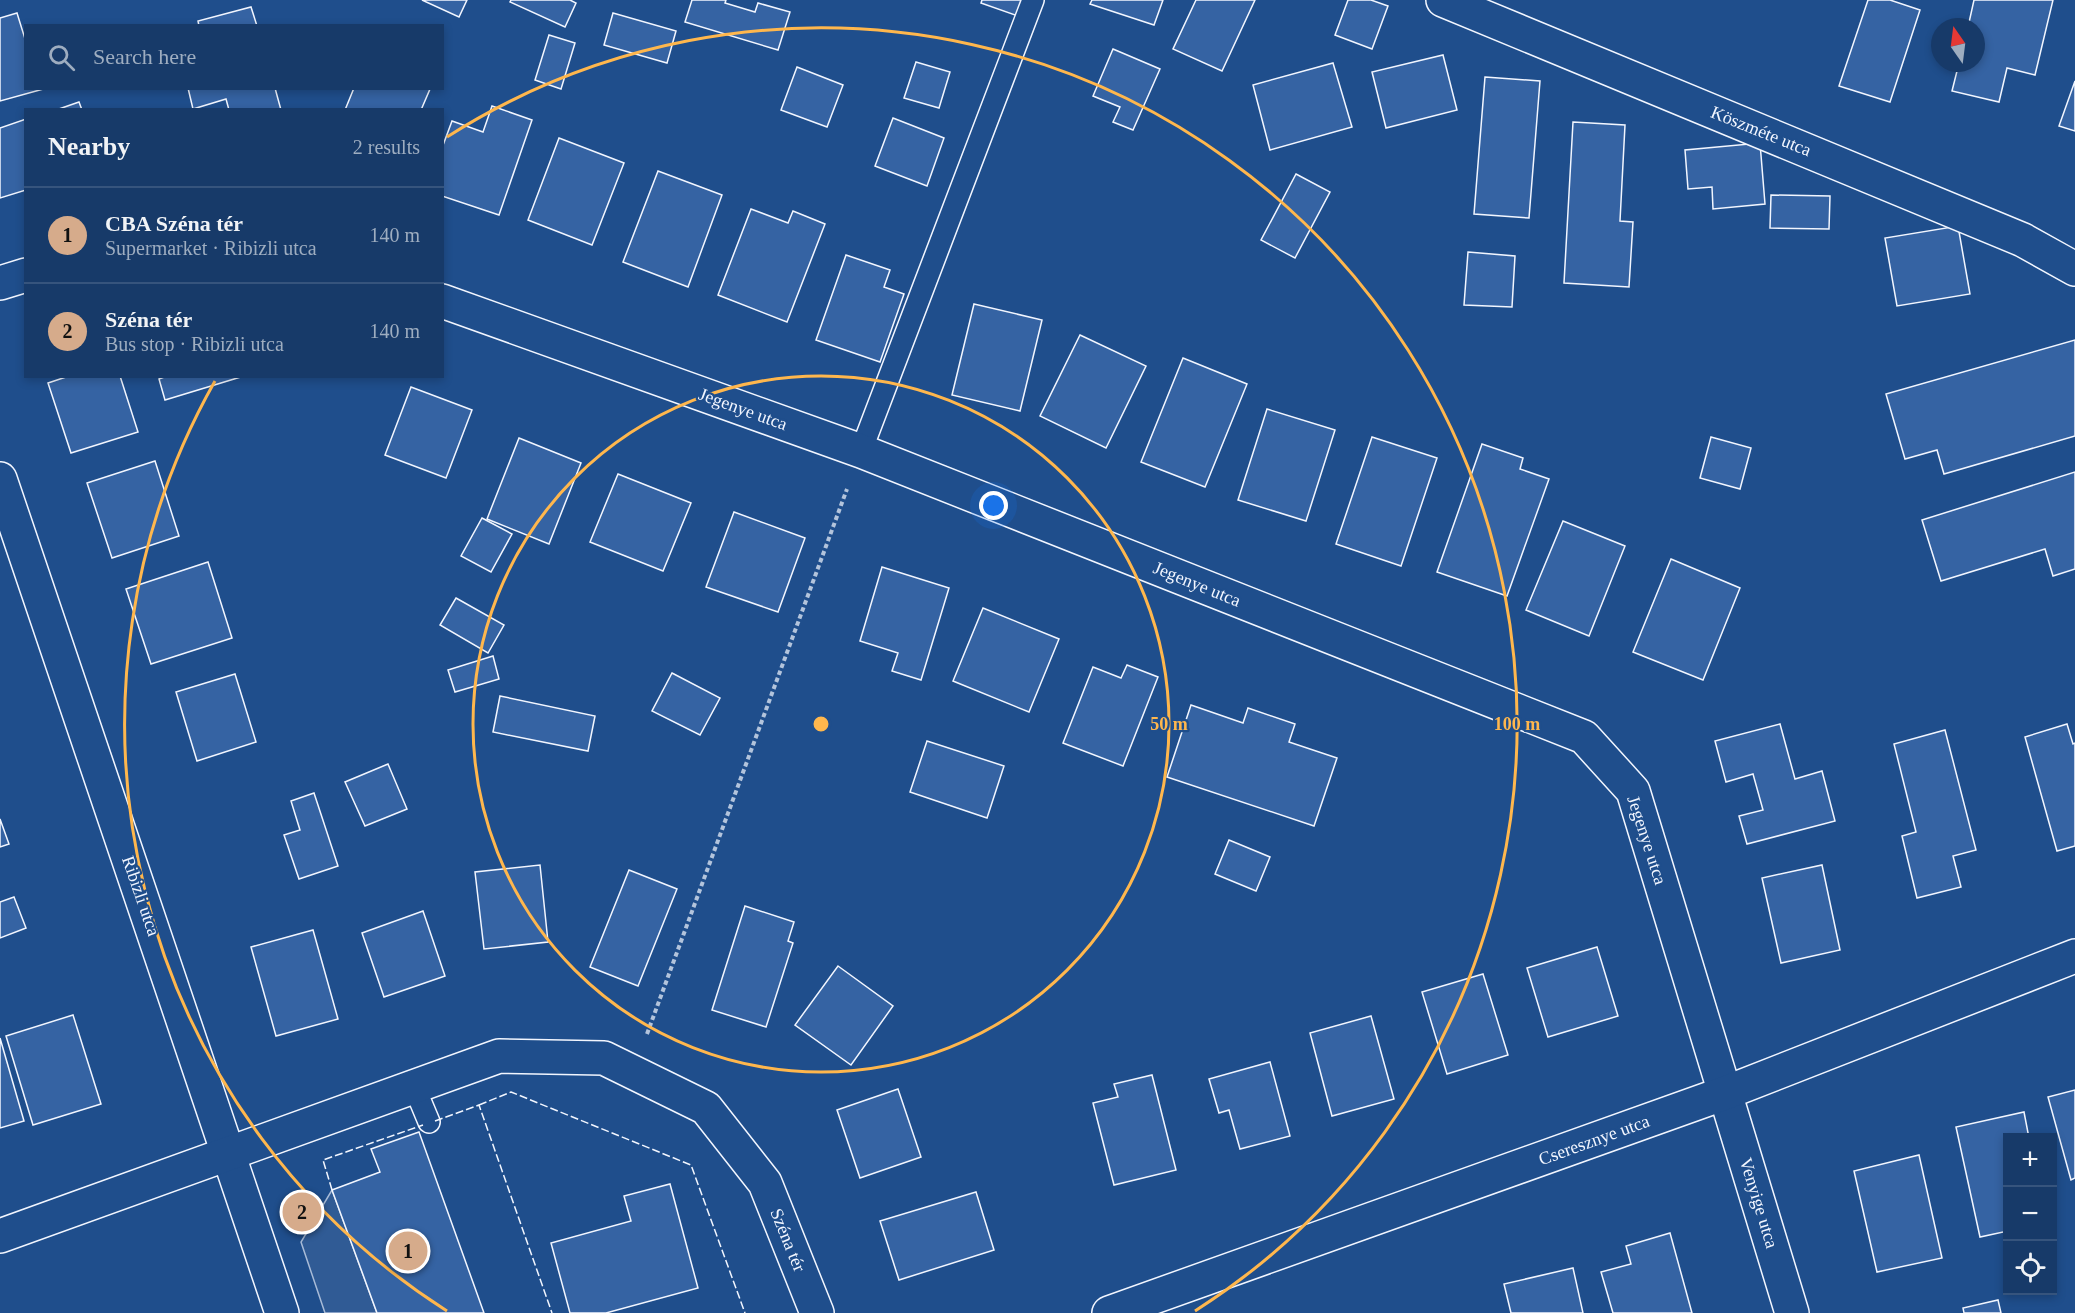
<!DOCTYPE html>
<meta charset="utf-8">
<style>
:root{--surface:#173a69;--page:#244571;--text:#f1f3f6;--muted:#9eadc0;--line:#36547d;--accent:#d6ab8b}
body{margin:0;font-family:"Times New Roman",serif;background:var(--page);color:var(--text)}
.controls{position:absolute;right:18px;bottom:18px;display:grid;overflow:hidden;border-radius:0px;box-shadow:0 3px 9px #0003}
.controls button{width:54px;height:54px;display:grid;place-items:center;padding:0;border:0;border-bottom:2px solid var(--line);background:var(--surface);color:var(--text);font:30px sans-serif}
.compass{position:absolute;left:1931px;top:18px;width:54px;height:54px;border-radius:50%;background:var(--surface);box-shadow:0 3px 9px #0003;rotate:346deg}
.you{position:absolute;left:994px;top:506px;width:21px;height:21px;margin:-15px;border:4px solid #fff;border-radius:50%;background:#1a73e8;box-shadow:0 0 0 9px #1a73e833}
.badge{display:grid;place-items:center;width:39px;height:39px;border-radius:50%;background:var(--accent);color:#111;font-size:20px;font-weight:700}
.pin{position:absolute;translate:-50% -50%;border:3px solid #fff;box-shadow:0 2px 6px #0006}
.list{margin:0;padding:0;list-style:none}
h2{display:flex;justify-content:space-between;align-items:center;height:78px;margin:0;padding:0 24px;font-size:26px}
h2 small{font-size:20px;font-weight:400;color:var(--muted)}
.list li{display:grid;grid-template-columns:39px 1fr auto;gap:18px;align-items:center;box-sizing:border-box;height:96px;padding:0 24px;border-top:2px solid var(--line)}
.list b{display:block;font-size:22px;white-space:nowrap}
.list p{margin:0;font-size:20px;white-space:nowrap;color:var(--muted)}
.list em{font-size:20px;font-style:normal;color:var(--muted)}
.icon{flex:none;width:33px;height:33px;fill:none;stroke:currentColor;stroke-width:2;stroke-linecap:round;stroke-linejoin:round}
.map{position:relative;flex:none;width:2075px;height:1313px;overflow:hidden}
.search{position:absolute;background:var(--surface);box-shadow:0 3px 9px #0003;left:24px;top:24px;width:420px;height:66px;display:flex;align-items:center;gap:15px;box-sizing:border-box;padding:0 21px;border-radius:0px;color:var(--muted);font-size:22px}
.panel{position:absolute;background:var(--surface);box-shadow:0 3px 9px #0003;left:24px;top:108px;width:420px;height:270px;border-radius:0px}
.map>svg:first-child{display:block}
.built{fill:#305b95;stroke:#a8bbd7;stroke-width:1.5}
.building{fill:#3563a3;stroke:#f2f6ff;stroke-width:1.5}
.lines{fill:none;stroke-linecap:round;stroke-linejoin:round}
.service-casing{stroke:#f2f6ff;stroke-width:24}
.minor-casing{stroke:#f2f6ff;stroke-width:36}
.path{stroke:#b3c4dc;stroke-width:4;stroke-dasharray:4.5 3;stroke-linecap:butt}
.service{stroke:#1f4e8c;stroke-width:21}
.minor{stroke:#1f4e8c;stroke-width:33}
.fence{stroke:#f2f6ff;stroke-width:1.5;stroke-dasharray:8 3;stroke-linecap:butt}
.ring{fill:none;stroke:#ffb74d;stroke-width:3}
.labels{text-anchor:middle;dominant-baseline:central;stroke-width:4.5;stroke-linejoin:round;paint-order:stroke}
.street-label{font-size:18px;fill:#f2f6ff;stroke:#1f4e8c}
.centre{fill:#ffb74d;stroke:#1f4e8c;stroke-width:3}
.ring-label{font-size:18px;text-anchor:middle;font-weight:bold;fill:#ffb74d;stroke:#1f4e8c;stroke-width:4.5;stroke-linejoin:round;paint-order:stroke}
</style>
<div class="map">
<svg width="2075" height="1313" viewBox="0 0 2075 1313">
<rect width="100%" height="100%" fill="#1f4e8c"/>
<polygon class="built" points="332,1190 377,1313 325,1313 301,1242"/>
<g class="building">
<polygon points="422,0 467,0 459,17"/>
<polygon points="511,0 570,0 576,3 565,27 510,2"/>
<polygon points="692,0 726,0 725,3 755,12 758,3 790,12 778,50 685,22"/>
<polygon points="982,0 1024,0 1018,16 981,3"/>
<polygon points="1092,0 1163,0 1154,25 1090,4"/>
<polygon points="1196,0 1255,0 1222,71 1173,49"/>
<polygon points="1348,0 1371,0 1388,6 1372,49 1335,35"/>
<polygon points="1868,0 1890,0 1920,10 1890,102 1839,86"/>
<polygon points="1974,0 2053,0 2035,75 2007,68 1999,102 1952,91 1959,63 1976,63 1976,27 1968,27"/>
<polygon points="251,7 257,26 199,26 198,21"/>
<polygon points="17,13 26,42 26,88 47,88 0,101 0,18"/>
<polygon points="613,13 676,31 667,63 604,45"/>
<polygon points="549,35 575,43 561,89 535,80"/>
<polygon points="1113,49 1160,69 1133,130 1113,122 1120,107 1093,96"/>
<polygon points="1443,55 1457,110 1386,128 1372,72"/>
<polygon points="916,62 950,72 939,108 904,98"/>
<polygon points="1333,63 1352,127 1270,150 1253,85"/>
<polygon points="797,67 843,85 827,127 781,110"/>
<polygon points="1485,77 1540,81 1529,218 1474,214"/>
<polygon points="2075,81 2075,131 2059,126"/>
<polygon points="188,88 275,88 281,110 229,110 226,99 193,109"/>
<polygon points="354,88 428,88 430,89 421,110 345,110"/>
<polygon points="79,102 82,110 56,110"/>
<polygon points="492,106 532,120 499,215 442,196 442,148 452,121 483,132"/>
<polygon points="893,118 944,138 927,186 875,166"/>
<polygon points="26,119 26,190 0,198 0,128"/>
<polygon points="1573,122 1625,125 1620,221 1633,222 1629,287 1564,283"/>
<polygon points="559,138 624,163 592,245 528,220"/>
<polygon points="1760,143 1765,204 1713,209 1712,187 1688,189 1685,150"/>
<polygon points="658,171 722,195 688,287 623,262"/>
<polygon points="1296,174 1330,192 1295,258 1261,240"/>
<polygon points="1771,195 1830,196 1829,229 1770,228"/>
<polygon points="751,209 788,223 793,211 825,224 787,322 718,295"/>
<polygon points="1958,226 1970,294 1897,306 1885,238"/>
<polygon points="1468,252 1515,256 1512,307 1464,305"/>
<polygon points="846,255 890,270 884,287 904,294 880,362 816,340"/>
<polygon points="974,304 1042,320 1020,411 952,395"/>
<polygon points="1080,335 1146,366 1106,448 1040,416"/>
<polygon points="2075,340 2075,436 1944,474 1937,450 1905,459 1886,394"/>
<polygon points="1183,358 1247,384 1205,487 1141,462"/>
<polygon points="69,376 120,376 138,432 71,453 48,383"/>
<polygon points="167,376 244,376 165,400 159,379"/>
<polygon points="411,387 472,410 446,478 385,455"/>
<polygon points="1267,409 1335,430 1306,521 1238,500"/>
<polygon points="1372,437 1437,458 1401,566 1336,544"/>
<polygon points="1711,437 1751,448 1740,489 1700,478"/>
<polygon points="519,438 581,463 549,544 487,519"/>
<polygon points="1482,444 1523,458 1520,469 1549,479 1507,596 1437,572"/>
<polygon points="155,461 179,536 112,558 87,483"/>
<polygon points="2075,472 2075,569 2053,576 2045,549 1941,581 1922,520"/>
<polygon points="618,474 691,503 663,571 590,542"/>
<polygon points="734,512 805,538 778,612 706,587"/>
<polygon points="482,518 512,534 491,572 461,556"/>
<polygon points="1563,521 1625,546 1589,636 1526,610"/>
<polygon points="1671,559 1740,588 1703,680 1633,652"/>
<polygon points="208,562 232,638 151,664 126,589"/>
<polygon points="882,567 949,588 921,680 892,671 898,653 860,641"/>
<polygon points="456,598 504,625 488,653 440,625"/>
<polygon points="983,608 1059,639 1029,712 953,681"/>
<polygon points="493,656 499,679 455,692 448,670"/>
<polygon points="1127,665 1158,677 1123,766 1063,743 1093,667 1121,678"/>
<polygon points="672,673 720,698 700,735 652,711"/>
<polygon points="235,674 256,742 197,761 176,692"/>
<polygon points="500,696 595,716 588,751 493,732"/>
<polygon points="1191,705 1243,723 1248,708 1295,724 1289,742 1337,758 1314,826 1167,777"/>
<polygon points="1780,724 1795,779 1822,771 1835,821 1747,844 1739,816 1763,810 1753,774 1726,782 1715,741"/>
<polygon points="2067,724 2073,744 2075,743 2075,846 2057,851 2025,737"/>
<polygon points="1945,730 1976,850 1953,856 1961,887 1917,898 1902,836 1916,832 1894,744"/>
<polygon points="927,741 1004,766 987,818 910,792"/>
<polygon points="388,764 407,809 365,826 345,782"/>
<polygon points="314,793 338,866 299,879 284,835 300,830 291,801"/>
<polygon points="0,819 9,844 0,847"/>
<polygon points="1229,840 1270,857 1256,891 1215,874"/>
<polygon points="540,865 548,942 484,949 475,872"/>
<polygon points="1822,865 1840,950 1781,963 1762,878"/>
<polygon points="629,870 677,889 638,986 590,967"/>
<polygon points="14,897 26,928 0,938 0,902"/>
<polygon points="745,906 794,922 788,941 793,943 766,1027 712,1010"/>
<polygon points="423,911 445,976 384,997 362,933"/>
<polygon points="313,930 338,1019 276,1036 251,947"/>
<polygon points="1597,947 1618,1016 1548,1037 1527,968"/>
<polygon points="838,966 893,1006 851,1065 795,1025"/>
<polygon points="1483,974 1508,1055 1447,1074 1422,992"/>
<polygon points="73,1015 101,1104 33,1125 6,1036"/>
<polygon points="1371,1016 1394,1099 1332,1116 1310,1033"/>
<polygon points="0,1038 24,1121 0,1128"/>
<polygon points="1270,1062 1290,1136 1240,1149 1229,1110 1219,1113 1209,1079"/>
<polygon points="1152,1075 1176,1170 1114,1185 1093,1103 1118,1097 1114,1084"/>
<polygon points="898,1089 921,1157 860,1178 837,1110"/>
<polygon points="2075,1090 2075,1178 2071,1180 2048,1097"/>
<polygon points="2024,1112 2029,1138 2008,1138 2008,1231 1980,1237 1956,1127"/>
<polygon points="419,1132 484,1313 377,1313 332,1190 380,1172 371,1149"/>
<polygon points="1919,1155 1942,1258 1877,1272 1854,1171"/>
<polygon points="670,1184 698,1288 606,1313 570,1313 551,1243 631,1221 624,1196"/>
<polygon points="976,1192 994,1250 899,1280 880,1221"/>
<polygon points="1670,1233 1692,1313 1613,1313 1601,1272 1631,1264 1626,1246"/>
<polygon points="1573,1268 1583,1313 1511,1313 1504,1284"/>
<polygon points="1998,1300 2001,1313 1964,1313 1963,1308"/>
</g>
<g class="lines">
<g class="service-casing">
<g id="service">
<polyline points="861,451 1033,0"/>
<polyline points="414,1086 429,1122"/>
</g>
</g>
<g class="minor-casing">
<g id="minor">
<polyline points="1443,0 2023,240 2075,269"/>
<polyline points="0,283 26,275"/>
<polyline points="442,301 861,451 1584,737 1633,791 1792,1313"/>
<polyline points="0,479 282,1313"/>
<polyline points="0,1236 499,1056 604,1058 706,1108 765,1183 817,1313"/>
<polyline points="1109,1313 1725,1093 2075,956"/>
</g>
</g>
<polyline class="path" points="647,1034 847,489"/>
<use href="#service" class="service"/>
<use href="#minor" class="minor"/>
<g class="fence">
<polyline points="479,1105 511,1092 691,1165 745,1313"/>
<polyline points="435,1121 479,1105 552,1313"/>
<polyline points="332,1190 323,1160 423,1125"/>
</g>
</g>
<g class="ring">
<circle cx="821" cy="724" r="348"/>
<path d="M447 1311A696 696 0 0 1 215 381M447 137A696 696 0 1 1 1195 1311"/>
</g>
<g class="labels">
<g class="street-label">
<text transform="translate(1761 131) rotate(22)">Köszméte utca</text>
<text transform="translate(743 409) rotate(20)">Jegenye utca</text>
<text transform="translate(1197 584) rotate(22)">Jegenye utca</text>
<text transform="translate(1647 840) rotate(72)">Jegenye utca</text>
<text transform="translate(141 896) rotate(71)">Ribizli utca</text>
<text transform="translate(1594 1140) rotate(-20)">Cseresznye utca</text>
<text transform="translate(1759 1203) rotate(73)">Venyige utca</text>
<text transform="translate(788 1240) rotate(68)">Széna tér</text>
</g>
</g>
<circle cx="821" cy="724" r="9" class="centre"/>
<g class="ring-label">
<text x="1169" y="730">50 m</text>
<text x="1517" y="730">100 m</text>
</g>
</svg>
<div class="controls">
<button>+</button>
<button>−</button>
<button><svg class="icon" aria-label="locate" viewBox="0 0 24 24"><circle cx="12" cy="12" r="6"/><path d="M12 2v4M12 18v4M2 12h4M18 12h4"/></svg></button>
</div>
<svg class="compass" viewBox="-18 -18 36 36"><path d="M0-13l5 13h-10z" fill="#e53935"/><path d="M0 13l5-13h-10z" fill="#9eadc0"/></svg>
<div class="you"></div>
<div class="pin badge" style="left:408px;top:1251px">1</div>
<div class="pin badge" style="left:302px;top:1212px">2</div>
<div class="search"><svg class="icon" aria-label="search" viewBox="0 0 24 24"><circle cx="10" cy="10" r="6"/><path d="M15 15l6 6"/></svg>Search here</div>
<section class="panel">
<h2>Nearby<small>2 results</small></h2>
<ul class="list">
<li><span class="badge">1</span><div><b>CBA Széna tér</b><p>Supermarket · Ribizli utca</p></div><em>140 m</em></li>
<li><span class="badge">2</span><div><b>Széna tér</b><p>Bus stop · Ribizli utca</p></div><em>140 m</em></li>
</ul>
</section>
</div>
